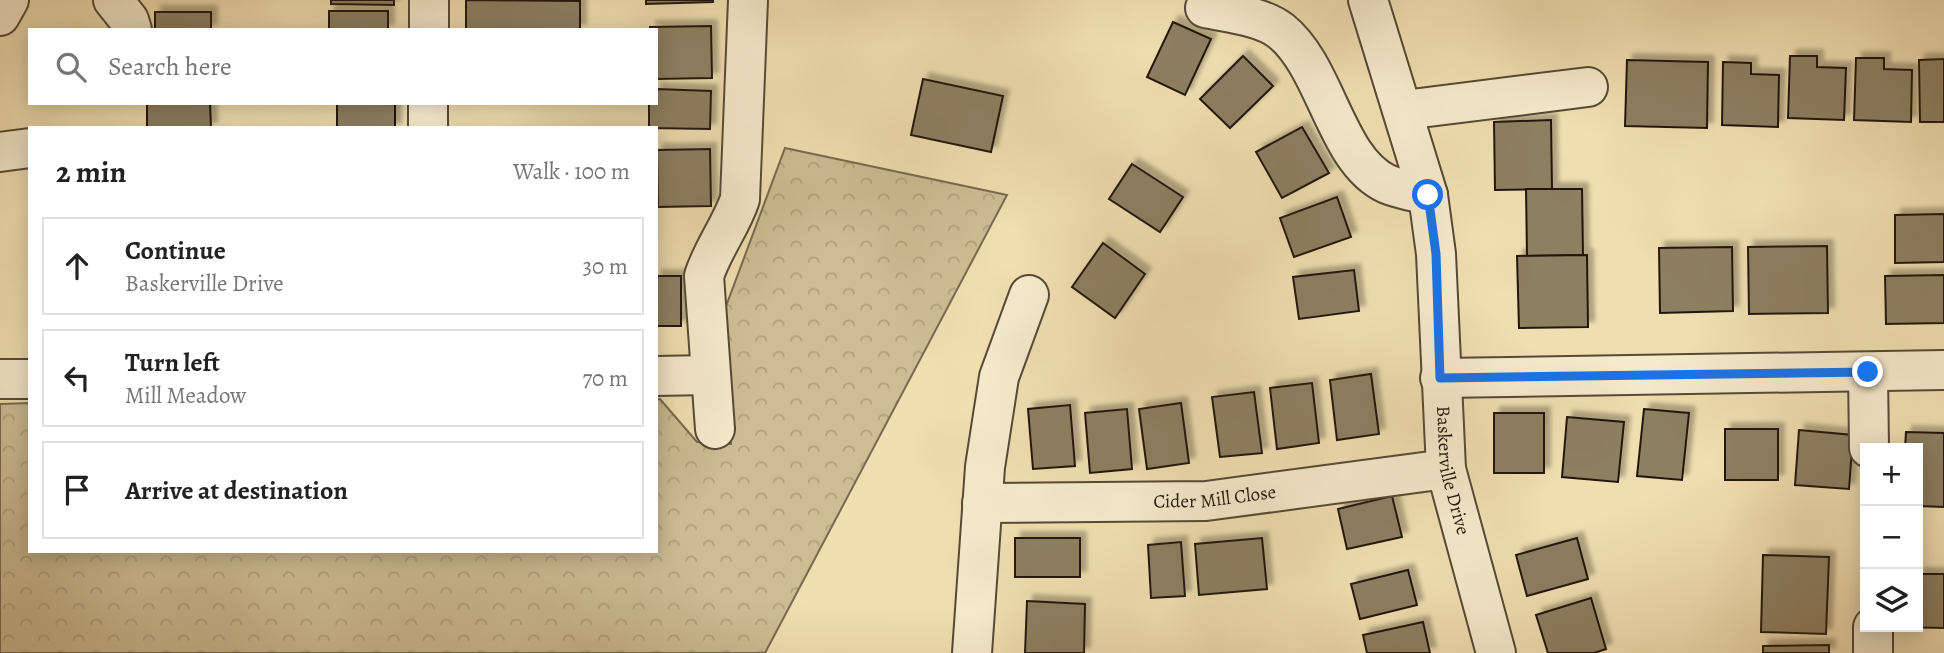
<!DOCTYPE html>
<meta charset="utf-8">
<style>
:root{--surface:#fff;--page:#f6f6f6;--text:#222;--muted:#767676;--line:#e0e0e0}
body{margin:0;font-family:Alegreya,serif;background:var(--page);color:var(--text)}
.controls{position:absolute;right:21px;bottom:21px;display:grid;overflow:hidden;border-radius:0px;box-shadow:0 4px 18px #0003}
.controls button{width:63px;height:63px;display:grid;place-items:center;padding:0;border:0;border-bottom:2px solid var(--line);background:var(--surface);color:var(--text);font:35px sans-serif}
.stop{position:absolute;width:21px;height:21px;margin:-16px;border:5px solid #1a73e8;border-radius:50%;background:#fff}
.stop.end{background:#1a73e8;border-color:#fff;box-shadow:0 2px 7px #0008}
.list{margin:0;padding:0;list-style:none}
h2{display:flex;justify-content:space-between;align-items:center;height:91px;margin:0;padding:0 28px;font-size:30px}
h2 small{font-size:23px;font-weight:400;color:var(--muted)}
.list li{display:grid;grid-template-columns:46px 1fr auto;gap:21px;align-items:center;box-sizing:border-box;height:98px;margin:0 14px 14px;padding:0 14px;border:2px solid var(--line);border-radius:0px}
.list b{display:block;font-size:26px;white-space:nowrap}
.list p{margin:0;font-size:23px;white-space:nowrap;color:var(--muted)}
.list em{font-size:23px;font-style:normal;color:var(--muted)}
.icon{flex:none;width:38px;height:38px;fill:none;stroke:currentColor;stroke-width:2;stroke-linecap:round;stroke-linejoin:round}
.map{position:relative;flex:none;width:1944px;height:653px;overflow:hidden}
.search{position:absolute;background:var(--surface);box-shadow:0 4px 18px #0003;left:28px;top:28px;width:630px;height:77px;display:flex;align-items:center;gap:18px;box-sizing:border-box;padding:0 24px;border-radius:0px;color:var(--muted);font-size:26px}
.panel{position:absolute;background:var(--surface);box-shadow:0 4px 18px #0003;left:28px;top:126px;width:630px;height:427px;border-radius:0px}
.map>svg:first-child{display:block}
.park{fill:url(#park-crowns);stroke:#776a50;stroke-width:2}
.building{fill:#8d7f62;stroke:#21180d;stroke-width:2;filter:url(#shadow)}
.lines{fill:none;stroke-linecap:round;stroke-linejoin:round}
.minor-casing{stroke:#554a36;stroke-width:42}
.minor{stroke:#f5eacc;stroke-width:38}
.route{stroke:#1a73e8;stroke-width:9}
.labels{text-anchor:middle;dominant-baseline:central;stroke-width:5;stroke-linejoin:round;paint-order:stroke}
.street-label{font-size:19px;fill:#21180d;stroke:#f5eacc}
</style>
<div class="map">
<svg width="1944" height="653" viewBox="0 0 1944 653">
<defs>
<pattern id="park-crowns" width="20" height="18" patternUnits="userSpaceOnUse" patternTransform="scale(1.75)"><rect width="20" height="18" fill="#cdbc94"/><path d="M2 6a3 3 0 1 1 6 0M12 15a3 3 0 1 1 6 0" fill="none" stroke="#b0a17e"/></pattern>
<filter id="shadow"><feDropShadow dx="6" dy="-6" stdDeviation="2" flood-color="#0004"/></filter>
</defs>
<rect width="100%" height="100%" fill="#f0deb0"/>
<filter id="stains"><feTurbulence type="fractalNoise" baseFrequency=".00286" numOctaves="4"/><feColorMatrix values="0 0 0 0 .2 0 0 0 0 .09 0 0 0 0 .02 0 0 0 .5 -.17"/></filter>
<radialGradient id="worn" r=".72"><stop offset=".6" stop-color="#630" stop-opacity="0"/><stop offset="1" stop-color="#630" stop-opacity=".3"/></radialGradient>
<polygon class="park" points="785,148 1007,195 765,653 0,653 0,404 30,403 30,551 656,551 656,399 660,399 697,442 731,444 725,309"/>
<g class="building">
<polygon points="331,0 394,0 394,5 331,4"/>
<polygon points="466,0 580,1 580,30 466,30"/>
<polygon points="646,0 713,0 713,2 646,4"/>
<rect x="329" y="11" width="59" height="19"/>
<rect x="155" y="12" width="56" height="18"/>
<polygon points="1173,22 1211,39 1185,95 1147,77"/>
<polygon points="711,26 712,78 656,79 656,30 650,30 650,27"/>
<polygon points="1243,56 1273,86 1230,128 1200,99"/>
<polygon points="1790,56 1817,56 1817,67 1846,68 1844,120 1788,118"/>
<polygon points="1856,58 1884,58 1884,69 1912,70 1911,122 1854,120"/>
<polygon points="1944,59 1944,122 1920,122 1919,60"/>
<polygon points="1627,60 1708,62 1707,128 1625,126"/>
<polygon points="1723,62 1751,63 1751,74 1779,75 1778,127 1722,125"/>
<polygon points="923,79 1003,96 991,152 911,135"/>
<polygon points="656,89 711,91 710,129 649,128 649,103 656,103"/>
<polygon points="147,103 210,103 211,128 147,128"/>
<rect x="337" y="103" width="58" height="25"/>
<polygon points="1551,120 1552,189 1495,190 1494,122"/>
<polygon points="1302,127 1329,173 1282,198 1256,152"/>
<polygon points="710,149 711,206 658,207 657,150"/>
<polygon points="1132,164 1183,197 1160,232 1109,199"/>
<polygon points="1526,189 1582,189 1583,255 1527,256"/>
<polygon points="1337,197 1351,237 1294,257 1280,218"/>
<polygon points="1944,214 1944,262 1895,263 1895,215"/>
<polygon points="1103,243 1145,274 1115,318 1072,287"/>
<polygon points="1827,246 1828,313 1749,314 1748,247"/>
<polygon points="1732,247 1733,311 1660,313 1659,248"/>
<polygon points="1587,255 1588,327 1519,328 1517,256"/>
<polygon points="1354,270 1359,311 1299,319 1293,277"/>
<polygon points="1944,275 1944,323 1886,324 1885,276"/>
<rect x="656" y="276" width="25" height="50"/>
<polygon points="1371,374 1379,434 1337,440 1330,380"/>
<polygon points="1312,383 1319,443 1277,449 1270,388"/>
<polygon points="1254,392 1262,453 1220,457 1212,397"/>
<polygon points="1181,403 1189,463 1147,469 1139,409"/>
<polygon points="1070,405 1075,466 1033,469 1028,409"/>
<polygon points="1127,409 1132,469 1090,473 1085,413"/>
<polygon points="1644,409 1689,413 1682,480 1637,476"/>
<rect x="1494" y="413" width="50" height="60"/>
<polygon points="1567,417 1624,422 1618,482 1562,477"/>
<rect x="1725" y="429" width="53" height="51"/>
<polygon points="1799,430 1853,435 1849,489 1795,485"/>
<polygon points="1906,432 1944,433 1944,507 1918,506 1918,448 1905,448"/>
<polygon points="1392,496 1402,537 1347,549 1338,509"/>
<rect x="1015" y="538" width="65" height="39"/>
<polygon points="1262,538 1267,589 1199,595 1195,544"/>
<polygon points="1577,538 1588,579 1527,596 1516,555"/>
<polygon points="1181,542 1185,596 1151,598 1148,545"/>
<polygon points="1763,555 1829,557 1826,634 1761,632"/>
<polygon points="1408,570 1417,605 1360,619 1351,584"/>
<polygon points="1918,574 1944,574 1944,628 1897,627 1918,627"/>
<polygon points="1591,598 1606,649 1594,653 1548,653 1536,615"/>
<polygon points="1027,601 1085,604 1084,653 1025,653"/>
<polygon points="1423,622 1430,653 1367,653 1363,635"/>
<polygon points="1829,645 1829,653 1763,653 1763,646"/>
</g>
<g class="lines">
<g class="minor-casing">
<g id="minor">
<polyline points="113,0 129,20 132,30"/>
<path id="s1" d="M 1368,0 L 1428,195 L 1436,254 L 1446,469 L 1496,653"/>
<path d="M 1205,8 C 1228,13 1262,16 1281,31 C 1327,68 1335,160 1387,184 C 1399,189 1415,192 1428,195"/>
<polyline points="0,16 9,0"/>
<polyline points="429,30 429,0"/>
<polyline points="1404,110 1588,87"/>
<polyline points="428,128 428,103"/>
<polyline points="0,152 30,148"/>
<polyline points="1868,372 1869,448"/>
<polyline points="656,376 709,375"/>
<polyline points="1440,378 1944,370"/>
<polyline points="0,379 30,379"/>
<path d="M 715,429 L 704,276 C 713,248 731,226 740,199 L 748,0"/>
<path id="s2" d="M 982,503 L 1206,501 L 1446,469"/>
<polyline points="1873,627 1873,653"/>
<polyline points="972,653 985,467 999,377 1029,295"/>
</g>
</g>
<use href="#minor" class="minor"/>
</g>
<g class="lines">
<polyline class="route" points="1428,195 1436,254 1440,378 1868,372"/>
</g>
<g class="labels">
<g class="street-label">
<text stroke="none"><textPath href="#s1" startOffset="481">Baskerville Drive</textPath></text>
<text stroke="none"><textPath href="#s2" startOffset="233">Cider Mill Close</textPath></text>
</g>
</g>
<rect width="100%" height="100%" filter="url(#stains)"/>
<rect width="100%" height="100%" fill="url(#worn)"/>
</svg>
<div class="controls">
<button>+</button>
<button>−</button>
<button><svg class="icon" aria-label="layers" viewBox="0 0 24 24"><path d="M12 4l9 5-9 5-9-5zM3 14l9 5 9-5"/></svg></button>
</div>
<div class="stop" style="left:1428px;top:195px"></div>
<div class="stop end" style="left:1868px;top:372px"></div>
<div class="search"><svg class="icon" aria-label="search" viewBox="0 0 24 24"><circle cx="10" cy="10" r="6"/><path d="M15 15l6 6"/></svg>Search here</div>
<section class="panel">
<h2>2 min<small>Walk · 100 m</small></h2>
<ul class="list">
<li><svg class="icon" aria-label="ahead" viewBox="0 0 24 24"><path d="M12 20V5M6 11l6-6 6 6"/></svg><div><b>Continue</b><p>Baskerville Drive</p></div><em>30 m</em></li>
<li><svg class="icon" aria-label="left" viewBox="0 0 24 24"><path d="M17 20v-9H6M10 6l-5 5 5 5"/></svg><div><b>Turn left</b><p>Mill Meadow</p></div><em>70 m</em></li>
<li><svg class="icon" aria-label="arrive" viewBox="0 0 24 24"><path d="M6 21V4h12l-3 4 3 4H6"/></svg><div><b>Arrive at destination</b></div></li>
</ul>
</section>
</div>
